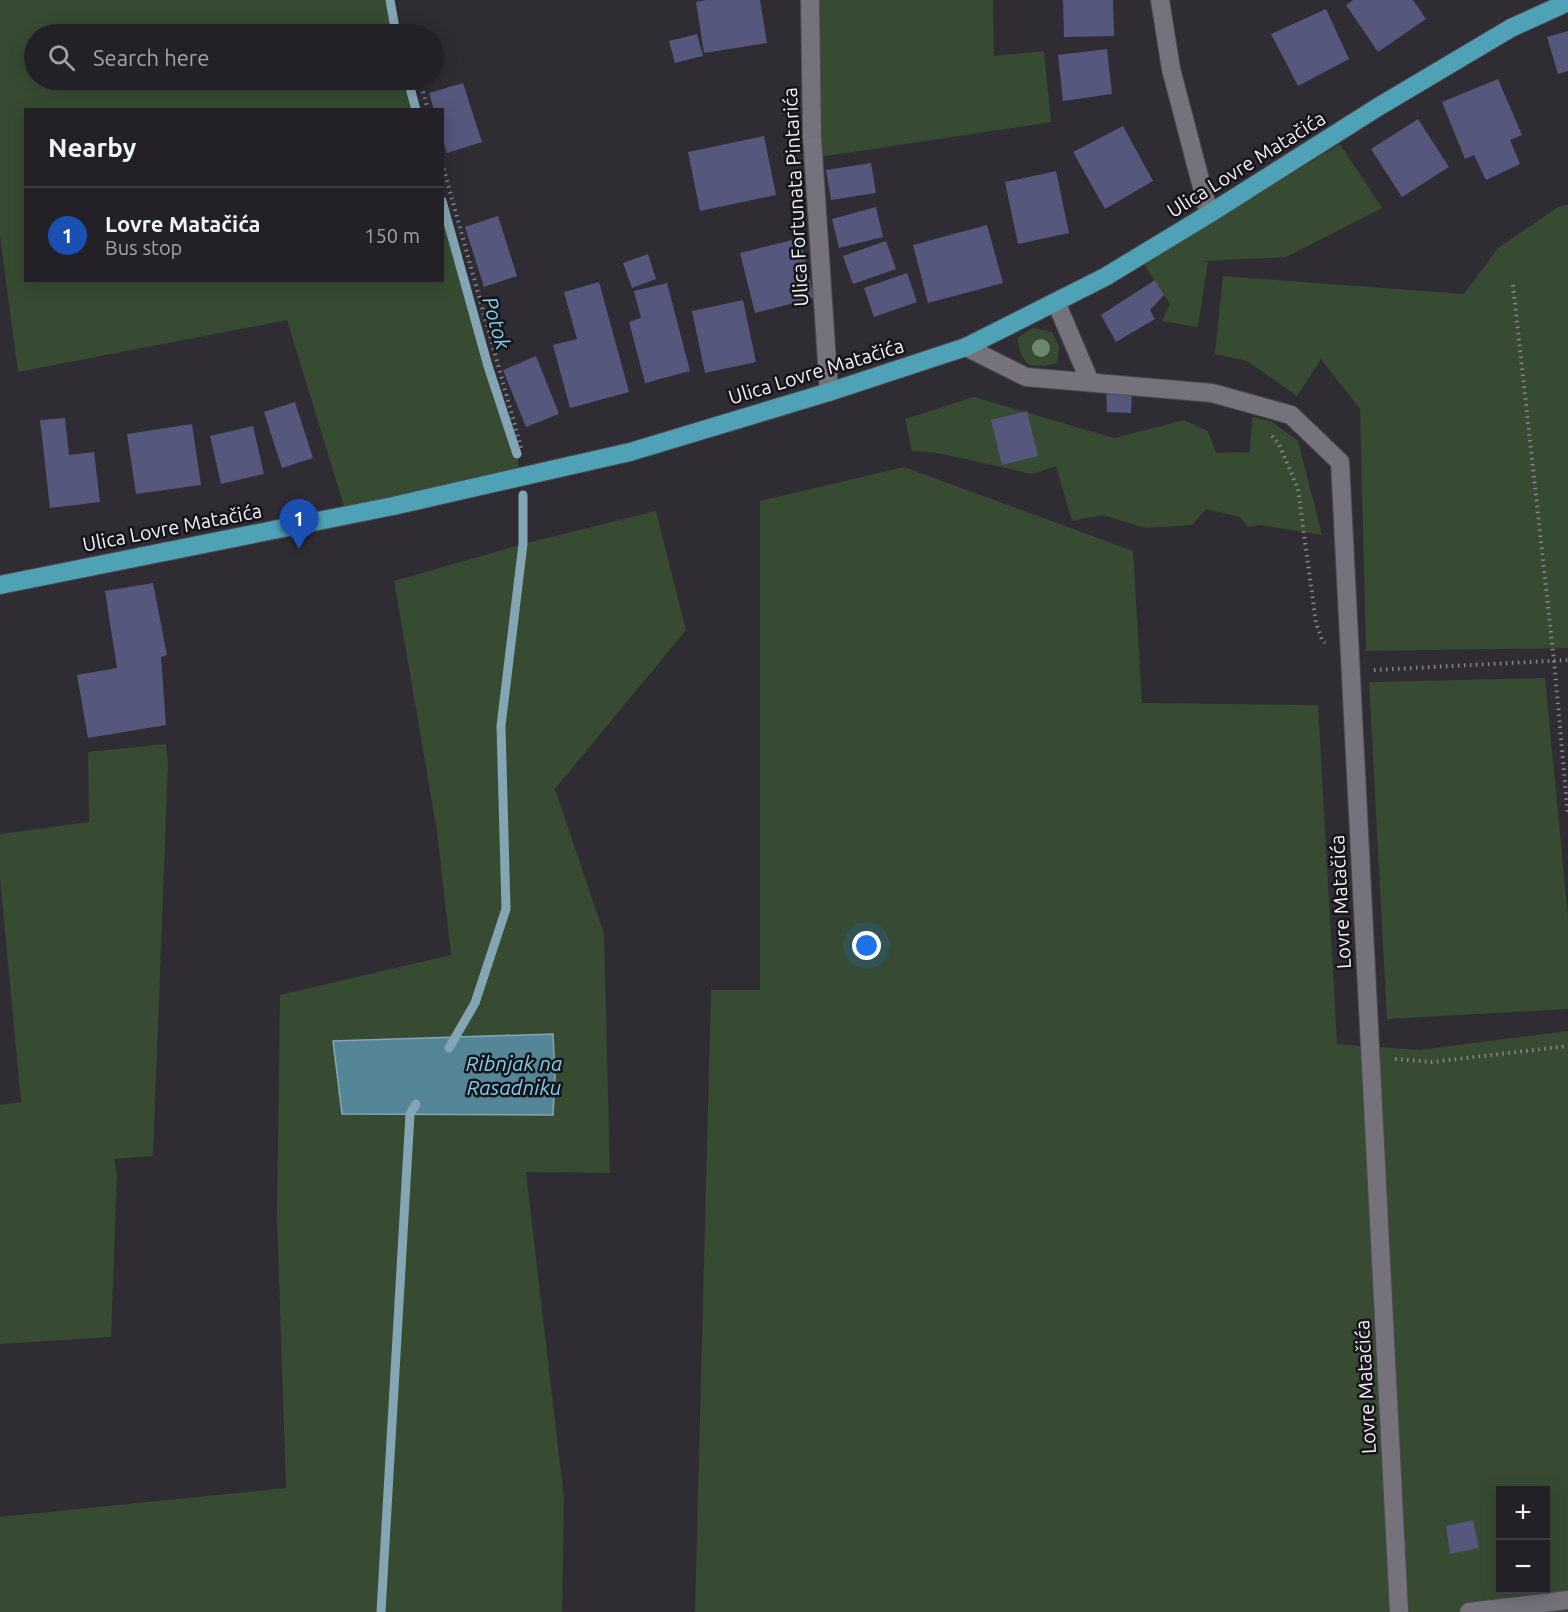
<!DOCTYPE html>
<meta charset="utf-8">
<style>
:root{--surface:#232127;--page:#2f2e33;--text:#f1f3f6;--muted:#a3a3a7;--line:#403e44;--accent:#8cb9fc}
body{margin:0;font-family:Ubuntu,sans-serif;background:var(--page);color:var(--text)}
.controls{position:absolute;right:18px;bottom:18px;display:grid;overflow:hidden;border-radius:0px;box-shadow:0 3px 15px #0003}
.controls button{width:54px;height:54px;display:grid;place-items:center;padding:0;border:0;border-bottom:2px solid var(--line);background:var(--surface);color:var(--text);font:30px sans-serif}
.you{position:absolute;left:867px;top:946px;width:21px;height:21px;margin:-15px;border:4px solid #fff;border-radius:50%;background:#1a73e8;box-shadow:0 0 0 9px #1a73e833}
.badge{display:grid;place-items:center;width:39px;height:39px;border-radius:50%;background:var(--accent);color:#fff;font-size:20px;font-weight:700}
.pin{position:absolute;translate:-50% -50px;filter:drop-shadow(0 2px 3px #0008)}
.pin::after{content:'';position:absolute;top:32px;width:21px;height:18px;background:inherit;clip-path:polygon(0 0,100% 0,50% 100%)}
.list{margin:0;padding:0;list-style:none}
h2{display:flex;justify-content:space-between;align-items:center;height:78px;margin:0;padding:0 24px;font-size:26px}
h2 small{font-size:20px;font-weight:400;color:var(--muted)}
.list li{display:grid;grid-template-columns:39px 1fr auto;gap:18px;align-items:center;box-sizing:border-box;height:96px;padding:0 24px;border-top:2px solid var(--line)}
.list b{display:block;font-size:22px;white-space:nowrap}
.list p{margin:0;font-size:20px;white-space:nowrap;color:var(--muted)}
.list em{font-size:20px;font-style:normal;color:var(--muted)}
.icon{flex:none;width:33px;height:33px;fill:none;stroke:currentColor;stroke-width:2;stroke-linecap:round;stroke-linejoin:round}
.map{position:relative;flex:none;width:1568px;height:1612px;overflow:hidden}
.search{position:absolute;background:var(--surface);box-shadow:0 3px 15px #0003;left:24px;top:24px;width:420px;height:66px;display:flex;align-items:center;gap:15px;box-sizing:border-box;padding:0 21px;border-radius:33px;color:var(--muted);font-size:22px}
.panel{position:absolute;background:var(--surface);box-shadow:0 3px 15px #0003;left:24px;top:108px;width:420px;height:174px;border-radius:0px}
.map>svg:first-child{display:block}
.green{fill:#374b32;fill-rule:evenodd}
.water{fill:#558698;stroke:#84a6b4;stroke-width:1.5}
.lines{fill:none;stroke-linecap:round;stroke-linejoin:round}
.stream{stroke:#84a6b4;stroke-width:9}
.building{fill:#55577c}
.minor-casing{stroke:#4c4950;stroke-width:20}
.major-casing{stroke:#4c4950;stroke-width:20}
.path{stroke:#88858c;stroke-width:4;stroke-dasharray:1.5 4.5;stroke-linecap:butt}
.minor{stroke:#75727c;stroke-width:18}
.major{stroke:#4fa1b6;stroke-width:18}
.tree{fill:#6e866c}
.labels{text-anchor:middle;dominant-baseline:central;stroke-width:5;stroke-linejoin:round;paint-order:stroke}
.street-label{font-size:20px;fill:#f3f1f7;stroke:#161519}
.water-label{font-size:21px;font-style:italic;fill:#7fd0ed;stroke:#161519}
</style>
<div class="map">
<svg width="1568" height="1612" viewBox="0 0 1568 1612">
<rect width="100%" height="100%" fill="#2f2c34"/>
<g class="green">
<polygon points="0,0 390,0 396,34 34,34 34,80 408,80 416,109 26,110 26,280 442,280 443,201 488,366 517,454 520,474 347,516 287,320 18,372 0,236"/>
<polygon points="810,0 993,0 994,56 1044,51 1051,122 813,158"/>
<polygon points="1340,144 1382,208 1286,257 1202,261 1208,262 1198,327 1162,321 1170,304 1144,264"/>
<polygon points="1568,204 1568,648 1366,651 1360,409 1321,359 1297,396 1247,361 1215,354 1223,276 1464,294 1498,248 1558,207"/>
<polygon points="1033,328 1052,332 1059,347 1057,363 1045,366 1028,365 1021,355 1017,338"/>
<polygon points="974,397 1114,438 1184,420 1208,431 1216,453 1250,452 1252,417 1271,421 1298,441 1322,535 1261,525 1248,527 1240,517 1206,509 1192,525 1146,528 1102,515 1072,521 1056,466 1032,474 938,453 912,451 905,419"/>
<path d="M 904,467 L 1133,551 L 1142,703 L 1318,705 L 1337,1044 L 1419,1050 L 1568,1031 L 1568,1612 L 695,1612 L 711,990 L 760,990 L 760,501 ZM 1500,1490 L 1546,1490 L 1546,1590 L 1500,1590 Z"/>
<polygon points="656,511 686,630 555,789 604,934 610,1173 526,1172 564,1499 562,1612 0,1612 0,1517 286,1488 277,1217 280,995 451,955 437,831 394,581 523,544"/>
<polygon points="1545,678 1568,916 1568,1009 1387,1019 1369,682"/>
<polygon points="166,744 168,763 153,1156 114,1159 117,1174 111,1337 0,1344 0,1105 21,1102 0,878 0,834 89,822 88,752"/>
</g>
<polygon class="water" points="553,1034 555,1076 553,1115 342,1114 333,1041"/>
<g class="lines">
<g class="stream">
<polyline points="390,0 396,34"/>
<polyline points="408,80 416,110"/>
<polyline points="442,201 488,366 517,454"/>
<polyline points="449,1048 475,1003 506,909 501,726 523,544 523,495"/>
<polyline points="381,1612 410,1114 416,1104"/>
</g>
</g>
<g class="building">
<polygon points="706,0 760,0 767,43 704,53 696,2"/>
<polygon points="1063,0 1113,0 1114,36 1064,37"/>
<polygon points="1353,0 1413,0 1426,19 1378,52 1346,5"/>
<polygon points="1326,9 1349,59 1298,86 1271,34"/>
<polygon points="1568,31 1568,71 1558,74 1547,37"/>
<polygon points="697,34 703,56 675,63 669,41"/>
<polygon points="1107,49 1112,94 1063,101 1058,55"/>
<polygon points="1498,79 1522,135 1510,140 1520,164 1486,180 1474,155 1465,159 1442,102"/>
<polygon points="463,83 482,142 447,153 442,137 442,110 434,110 429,93"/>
<polygon points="1418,119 1449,167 1402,197 1371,149"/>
<polygon points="1123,126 1153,181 1105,209 1073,152"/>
<polygon points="764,136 776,195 700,211 688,152"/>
<polygon points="871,163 876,193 831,200 826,170"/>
<polygon points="1056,171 1069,233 1018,244 1005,182"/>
<polygon points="876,207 883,237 839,248 832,219"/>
<polygon points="498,216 517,276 484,287 465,227"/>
<polygon points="987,225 1003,283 928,303 913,245"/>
<polygon points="800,238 814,298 755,313 740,253"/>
<polygon points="886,241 896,269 853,284 843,256"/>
<polygon points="648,254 656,279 632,288 623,263"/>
<polygon points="907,273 917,302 874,317 864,288"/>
<polygon points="1155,280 1164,295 1150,310 1155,319 1116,342 1101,315"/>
<polygon points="599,282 629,392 570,408 553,345 577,339 564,292"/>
<polygon points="667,283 690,371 645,383 629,322 641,318 634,291"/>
<polygon points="743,300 756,362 705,373 692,311"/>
<polygon points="536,356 559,414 526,427 503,370"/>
<polygon points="1106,389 1132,390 1131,413 1107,412"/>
<polygon points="295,402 313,458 282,468 264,412"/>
<polygon points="1027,411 1038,456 1002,465 991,420"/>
<polygon points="65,418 69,455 94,452 100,502 50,508 40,420"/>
<polygon points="192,424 201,485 136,494 127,434"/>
<polygon points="253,426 264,474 221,484 210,436"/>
<polygon points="153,583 167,655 161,657 166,725 88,738 77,675 117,668 105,591"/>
<polygon points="1473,1520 1479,1548 1450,1554 1446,1526"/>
</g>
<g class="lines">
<g class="minor-casing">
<g id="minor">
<polyline points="810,0 812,137 829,392"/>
<polyline points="1160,0 1171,69 1209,214"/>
<polyline points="1056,302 1090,382"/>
<polyline points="966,347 1026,377 1212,393 1291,415 1340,462 1399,1612"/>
<polyline points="1469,1612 1568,1600"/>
</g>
</g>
<g class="major-casing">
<polyline id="major" points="0,585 393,506 630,452 829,392 966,347 1105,277 1209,214 1378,107 1511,28 1568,2"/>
</g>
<g class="path">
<polyline points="420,80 428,110"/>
<polyline points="442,163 522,451"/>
<polyline points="1513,285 1554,661 1568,816"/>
<polyline points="1272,436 1279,444 1298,489 1316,623 1322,640 1325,643"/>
<polyline points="1374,670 1568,660"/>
<polyline points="1395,1059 1432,1062 1568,1046"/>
</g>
<use href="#minor" class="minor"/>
<use href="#major" class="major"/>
</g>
<circle class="tree" cx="1041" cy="348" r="9"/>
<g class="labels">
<g class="street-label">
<text transform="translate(1246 164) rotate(-32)">Ulica Lovre Matačića</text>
<text transform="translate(795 197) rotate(-93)">Ulica Fortunata Pintarića</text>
<text transform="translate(816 371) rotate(-17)">Ulica Lovre Matačića</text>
<text transform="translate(172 527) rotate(-11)">Ulica Lovre Matačića</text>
<text transform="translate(1340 902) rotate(-93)">Lovre Matačića</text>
<text transform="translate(1365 1387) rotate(-93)">Lovre Matačića</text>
</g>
<g class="water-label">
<text transform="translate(497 323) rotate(74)">Potok</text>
<text x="514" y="1063">Ribnjak na<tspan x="514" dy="24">Rasadniku</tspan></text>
</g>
</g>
</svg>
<div class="controls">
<button>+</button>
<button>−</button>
</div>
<div class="you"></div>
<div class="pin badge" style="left:299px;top:549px;background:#1a4fb4">1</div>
<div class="search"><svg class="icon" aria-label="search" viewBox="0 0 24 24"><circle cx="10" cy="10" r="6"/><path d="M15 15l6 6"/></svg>Search here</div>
<section class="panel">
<h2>Nearby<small></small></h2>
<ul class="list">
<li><span class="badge" style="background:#1a4fb4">1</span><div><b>Lovre Matačića</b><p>Bus stop</p></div><em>150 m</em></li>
</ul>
</section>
</div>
